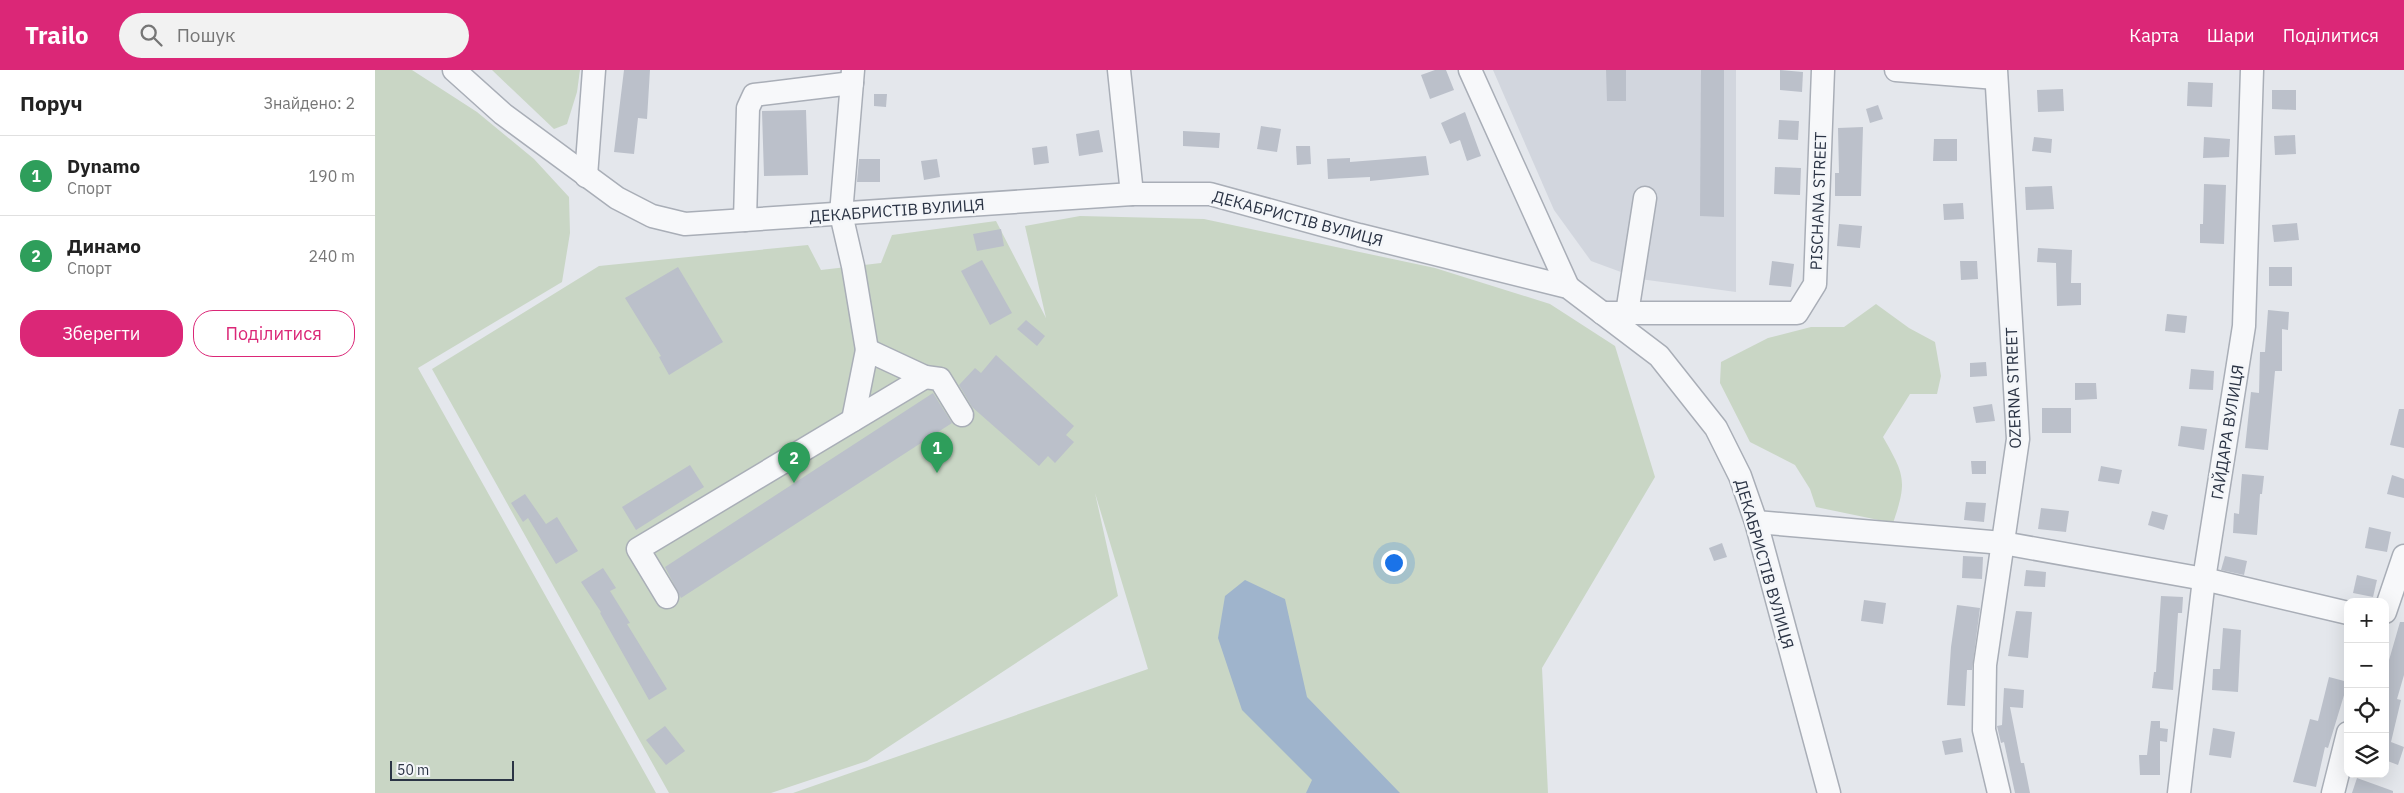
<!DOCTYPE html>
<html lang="uk">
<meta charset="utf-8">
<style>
:root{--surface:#fff;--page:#f2f2f2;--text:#222;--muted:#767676;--line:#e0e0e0;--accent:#db2777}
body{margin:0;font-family:"IBM Plex Sans",sans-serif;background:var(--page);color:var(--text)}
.controls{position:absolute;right:15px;bottom:15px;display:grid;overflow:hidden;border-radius:10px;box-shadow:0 5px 20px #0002}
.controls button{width:45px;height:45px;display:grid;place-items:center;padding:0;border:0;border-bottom:1px solid var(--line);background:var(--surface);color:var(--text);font:25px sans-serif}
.scale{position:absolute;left:15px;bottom:12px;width:124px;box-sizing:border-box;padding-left:5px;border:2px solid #2b3445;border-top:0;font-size:14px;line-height:18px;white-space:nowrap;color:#2b3445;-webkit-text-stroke:4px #f4f6f9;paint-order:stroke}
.you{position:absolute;left:1018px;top:492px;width:18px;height:18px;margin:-12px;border:4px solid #fff;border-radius:50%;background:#1a73e8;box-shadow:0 0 0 8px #1a73e833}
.badge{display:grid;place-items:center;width:32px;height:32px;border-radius:50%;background:var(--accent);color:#fff;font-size:16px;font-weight:700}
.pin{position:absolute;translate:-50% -41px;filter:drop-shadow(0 1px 2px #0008)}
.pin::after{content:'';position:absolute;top:26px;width:18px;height:15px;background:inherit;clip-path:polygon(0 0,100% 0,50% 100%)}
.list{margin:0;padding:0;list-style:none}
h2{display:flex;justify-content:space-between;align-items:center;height:65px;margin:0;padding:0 20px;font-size:21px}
h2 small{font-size:16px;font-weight:400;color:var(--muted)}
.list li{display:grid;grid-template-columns:32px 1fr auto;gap:15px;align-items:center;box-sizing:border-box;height:80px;padding:0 20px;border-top:1px solid var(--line)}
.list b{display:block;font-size:19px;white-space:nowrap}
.list p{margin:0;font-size:16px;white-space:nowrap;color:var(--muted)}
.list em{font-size:16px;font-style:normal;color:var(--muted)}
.actions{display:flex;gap:10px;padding:15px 20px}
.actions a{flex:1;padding:11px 0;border:1px solid var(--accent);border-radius:20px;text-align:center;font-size:18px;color:var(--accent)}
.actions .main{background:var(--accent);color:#fff}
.icon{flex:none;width:28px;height:28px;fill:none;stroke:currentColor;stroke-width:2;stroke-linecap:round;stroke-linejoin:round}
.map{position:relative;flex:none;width:2029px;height:723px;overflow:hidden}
header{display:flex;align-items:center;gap:30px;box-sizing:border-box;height:70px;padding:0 25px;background:var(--accent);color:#fff}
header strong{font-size:24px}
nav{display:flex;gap:28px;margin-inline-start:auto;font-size:18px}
.search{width:350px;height:45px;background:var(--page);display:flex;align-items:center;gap:12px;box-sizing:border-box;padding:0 18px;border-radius:28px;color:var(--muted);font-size:19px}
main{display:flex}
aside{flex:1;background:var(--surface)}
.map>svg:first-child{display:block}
.built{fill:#d2d6de}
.green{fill:#c9d6c5}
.water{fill:#9fb4cc}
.building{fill:#bbc0ca}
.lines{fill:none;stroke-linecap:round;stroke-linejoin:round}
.minor-casing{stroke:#a9aeb7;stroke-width:25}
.minor{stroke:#f7f8fa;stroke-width:22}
.labels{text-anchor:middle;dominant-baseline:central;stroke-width:5;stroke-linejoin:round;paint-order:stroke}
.street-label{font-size:16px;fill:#2b3445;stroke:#f4f6f9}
</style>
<header>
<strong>Trailo</strong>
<div class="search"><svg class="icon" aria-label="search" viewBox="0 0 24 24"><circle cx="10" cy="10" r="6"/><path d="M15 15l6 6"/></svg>Пошук</div>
<nav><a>Карта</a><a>Шари</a><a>Поділитися</a></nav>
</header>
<main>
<aside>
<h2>Поруч<small>Знайдено: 2</small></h2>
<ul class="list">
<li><span class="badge" style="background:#2e9e5b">1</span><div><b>Dynamo</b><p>Спорт</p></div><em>190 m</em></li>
<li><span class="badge" style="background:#2e9e5b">2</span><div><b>Динамо</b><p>Спорт</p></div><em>240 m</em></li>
</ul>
<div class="actions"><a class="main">Зберегти</a><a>Поділитися</a></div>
</aside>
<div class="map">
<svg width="2029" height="723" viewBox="0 0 2029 723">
<rect width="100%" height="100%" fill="#e4e7ec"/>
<polygon class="built" points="1118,0 1361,0 1361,222 1265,209 1216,191 1179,140"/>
<g class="green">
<polygon points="0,0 37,0 102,42 159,89 194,127 195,163 187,212 43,298 281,723 0,723"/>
<polygon points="117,0 205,0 202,22 192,54 179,59"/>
<polygon points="705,146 829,149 1060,198 1175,234 1240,276 1280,407 1167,598 1173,723 418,723 773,599 720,423 743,526 492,691 396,723 294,723 57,299 224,196 433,175 446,200 506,193 517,165 621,151 671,248 650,156"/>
<path d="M 1501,234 L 1534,258 L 1560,272 L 1566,306 L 1562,324 L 1535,324 L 1508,367 C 1529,404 1533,410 1518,453 L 1441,437 L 1435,419 L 1420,395 L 1375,372 L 1345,313 L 1346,292 L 1393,268 L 1436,257 L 1469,257 Z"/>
</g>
<polygon class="water" points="870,510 910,529 932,627 1025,723 931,723 937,710 867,640 843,568 850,526"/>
<g class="building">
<polygon points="249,0 275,0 272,49 263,48 259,84 239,82"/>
<polygon points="1060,0 1071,0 1079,20 1055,29 1046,5"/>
<polygon points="1231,0 1251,0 1251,31 1232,31"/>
<polygon points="1326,0 1349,0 1349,147 1325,146"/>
<polygon points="1405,0 1428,2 1427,22 1405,20"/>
<polygon points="1813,12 1838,13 1837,37 1812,36"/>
<polygon points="1688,19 1689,41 1663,42 1662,20"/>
<polygon points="1897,20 1921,20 1921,40 1897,39"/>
<polygon points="499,24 512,24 511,37 499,36"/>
<polygon points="1503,35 1508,49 1495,53 1491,39"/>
<polygon points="431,40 433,105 389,106 387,41"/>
<polygon points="1090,42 1106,86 1092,91 1085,70 1075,74 1066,53"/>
<polygon points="1404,50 1424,51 1423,70 1403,69"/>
<polygon points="886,56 906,59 902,82 882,79"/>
<polygon points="1488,57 1486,126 1460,126 1460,103 1464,103 1463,58"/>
<polygon points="724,60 728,82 704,86 701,64"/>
<polygon points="808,61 845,63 844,78 808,76"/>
<polygon points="1920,65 1921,84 1900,85 1899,66"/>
<polygon points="1659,67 1677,69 1676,83 1657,81"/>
<polygon points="1829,67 1855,69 1854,87 1828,88"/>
<polygon points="1559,69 1582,69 1582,91 1558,91"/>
<polygon points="672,76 674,93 659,95 657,78"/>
<polygon points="921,76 935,76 936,94 922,95"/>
<polygon points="1051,86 1054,105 995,111 995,107 953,109 952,89 975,88 975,92"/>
<polygon points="484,89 505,89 505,112 482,112"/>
<polygon points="562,89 565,107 549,110 546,91"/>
<polygon points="1400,97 1426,98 1425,125 1399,124"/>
<polygon points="1829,114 1851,115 1849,174 1825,173 1825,154 1828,154"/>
<polygon points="1677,116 1679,139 1651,140 1650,117"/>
<polygon points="1588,133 1589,149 1569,150 1568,134"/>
<polygon points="1922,153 1924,170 1899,172 1897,155"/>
<polygon points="1464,154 1487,156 1485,178 1462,176"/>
<polygon points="626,159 629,176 602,181 598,164"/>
<polygon points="1663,178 1697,180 1696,213 1706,213 1706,235 1682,236 1681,193 1662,192"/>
<polygon points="607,190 637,243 615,255 586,201"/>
<polygon points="1397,191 1419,194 1416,217 1394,215"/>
<polygon points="1585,191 1602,191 1603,209 1586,210"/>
<polygon points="303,197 348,272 294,305 284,287 286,286 250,228"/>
<rect x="1894" y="197" width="23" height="19"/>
<polygon points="1893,240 1914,242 1913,260 1907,259 1907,301 1900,301 1893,380 1870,378 1876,322 1884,323 1885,282 1890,282"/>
<polygon points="1792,244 1812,246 1810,263 1790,261"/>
<polygon points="651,250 670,266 662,276 642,259"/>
<polygon points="621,285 699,356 691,365 699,372 680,393 673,386 664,396 597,337 584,315 600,298 606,303"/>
<polygon points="1611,292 1612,306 1595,307 1595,293"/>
<polygon points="1816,299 1839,301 1838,320 1814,319"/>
<polygon points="1700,313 1721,313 1722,329 1700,330"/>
<polygon points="558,323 577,353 306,528 290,497"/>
<polygon points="1617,334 1620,351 1601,353 1598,337"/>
<rect x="1667" y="338" width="29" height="25"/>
<polygon points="2024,339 2029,339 2029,378 2015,375"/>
<polygon points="1806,356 1832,359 1829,380 1803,376"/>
<polygon points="1596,391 1611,391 1611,404 1597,404"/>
<polygon points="315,395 329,417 261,460 247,437"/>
<polygon points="1726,396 1747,400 1744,414 1723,411"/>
<polygon points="1867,404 1889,406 1887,424 1885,424 1882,465 1858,463 1859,443 1864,444"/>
<polygon points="2017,405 2029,409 2029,428 2012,424"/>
<polygon points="150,424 171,454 182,447 203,481 181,494 153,448 148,452 136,433"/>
<polygon points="1591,432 1611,433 1609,452 1589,450"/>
<polygon points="1666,438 1694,441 1691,462 1663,459"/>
<polygon points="1777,441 1793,445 1789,460 1773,455"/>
<polygon points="1994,457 2016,462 2012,482 1990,478"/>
<polygon points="1347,473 1352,487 1339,491 1334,478"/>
<polygon points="1588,486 1608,487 1607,509 1587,508"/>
<polygon points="1850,486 1872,491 1869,505 1846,500"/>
<polygon points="228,498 241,518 235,521 255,553 252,554 292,619 274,630 225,543 226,542 206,512"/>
<polygon points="1651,500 1671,502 1670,517 1649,516"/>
<polygon points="1982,505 2002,510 1998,527 1978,523"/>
<polygon points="1786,526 1808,527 1807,543 1803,543 1798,620 1777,618 1779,602 1781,602"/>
<polygon points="1489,530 1511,533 1508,554 1486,551"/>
<polygon points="1582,535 1605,538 1597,600 1592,600 1590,636 1572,635 1576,577"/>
<polygon points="1641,541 1657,542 1653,588 1633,586"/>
<polygon points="2025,552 2029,552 2029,605 2022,629 2026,630 2016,672 2029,677 2023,695 2010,690 2010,604"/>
<polygon points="1848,558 1866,560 1863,622 1837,620 1838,599 1845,599"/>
<polygon points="1954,607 1973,612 1953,678 1950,677 1941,717 1918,712 1935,649 1943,651"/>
<polygon points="1629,618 1649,620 1648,638 1635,637 1646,693 1649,693 1655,723 1640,723 1629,672 1626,673 1622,656 1627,655"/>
<polygon points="1776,651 1785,651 1785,658 1793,659 1792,672 1785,671 1785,705 1765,705 1764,685 1772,685"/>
<polygon points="290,656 310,681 291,695 271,670"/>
<polygon points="1838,658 1860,662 1856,688 1834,685"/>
<polygon points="1586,668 1588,682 1570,685 1567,671"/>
<polygon points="1982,708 2018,721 2018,723 1977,723"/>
</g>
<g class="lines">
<g class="minor-casing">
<g id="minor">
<polyline points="79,0 128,44 242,128 277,146 310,154 757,124 835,124 984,165 1193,217 1284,286 1341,358 1365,406 1381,452 1454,723"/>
<polyline points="478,0 466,144 478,196 492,280"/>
<polyline points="744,0 757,124"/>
<polyline points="1095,0 1193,217"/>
<polyline points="1521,0 1621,8"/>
<polyline points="1621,0 1643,369 1610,595 1609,660 1624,723"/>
<polyline points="211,106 219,0"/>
<polyline points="370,150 373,38 379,25 477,13"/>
<polyline points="1227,243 1422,243 1440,214 1448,0"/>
<polyline points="1252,243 1270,128"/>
<polyline points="478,350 492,280 550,307 565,309 587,345"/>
<polyline points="1381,452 1628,473 1829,509 1973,543"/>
<polyline points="292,527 263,479 550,307"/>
<polyline points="2010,542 2029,486"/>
<polyline points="1804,723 1829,509 1869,256 1877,0"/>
<polyline points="1958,723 1973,663"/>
</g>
</g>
<use href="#minor" class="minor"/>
</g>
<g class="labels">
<g class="street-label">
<text transform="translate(1443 131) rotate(-88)">PISCHANA STREET</text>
<text transform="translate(522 140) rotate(-4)">ДЕКАБРИСТІВ ВУЛИЦЯ</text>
<text transform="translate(923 148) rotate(15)">ДЕКАБРИСТІВ ВУЛИЦЯ</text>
<text transform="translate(1638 318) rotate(-92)">OZERNA STREET</text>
<text transform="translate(1852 362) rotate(-81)">ГАЙДАРА ВУЛИЦЯ</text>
<text transform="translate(1390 494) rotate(74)">ДЕКАБРИСТІВ ВУЛИЦЯ</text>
</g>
</g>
</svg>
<div class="controls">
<button>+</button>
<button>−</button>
<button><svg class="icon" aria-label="locate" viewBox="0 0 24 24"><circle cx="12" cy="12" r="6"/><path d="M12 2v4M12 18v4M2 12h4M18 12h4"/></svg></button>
<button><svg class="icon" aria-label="layers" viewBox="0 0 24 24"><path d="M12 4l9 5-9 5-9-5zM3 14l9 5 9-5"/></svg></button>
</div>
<div class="scale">50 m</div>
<div class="you"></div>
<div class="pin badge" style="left:562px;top:403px;background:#2e9e5b">1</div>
<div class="pin badge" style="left:419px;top:413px;background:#2e9e5b">2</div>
</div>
</main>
